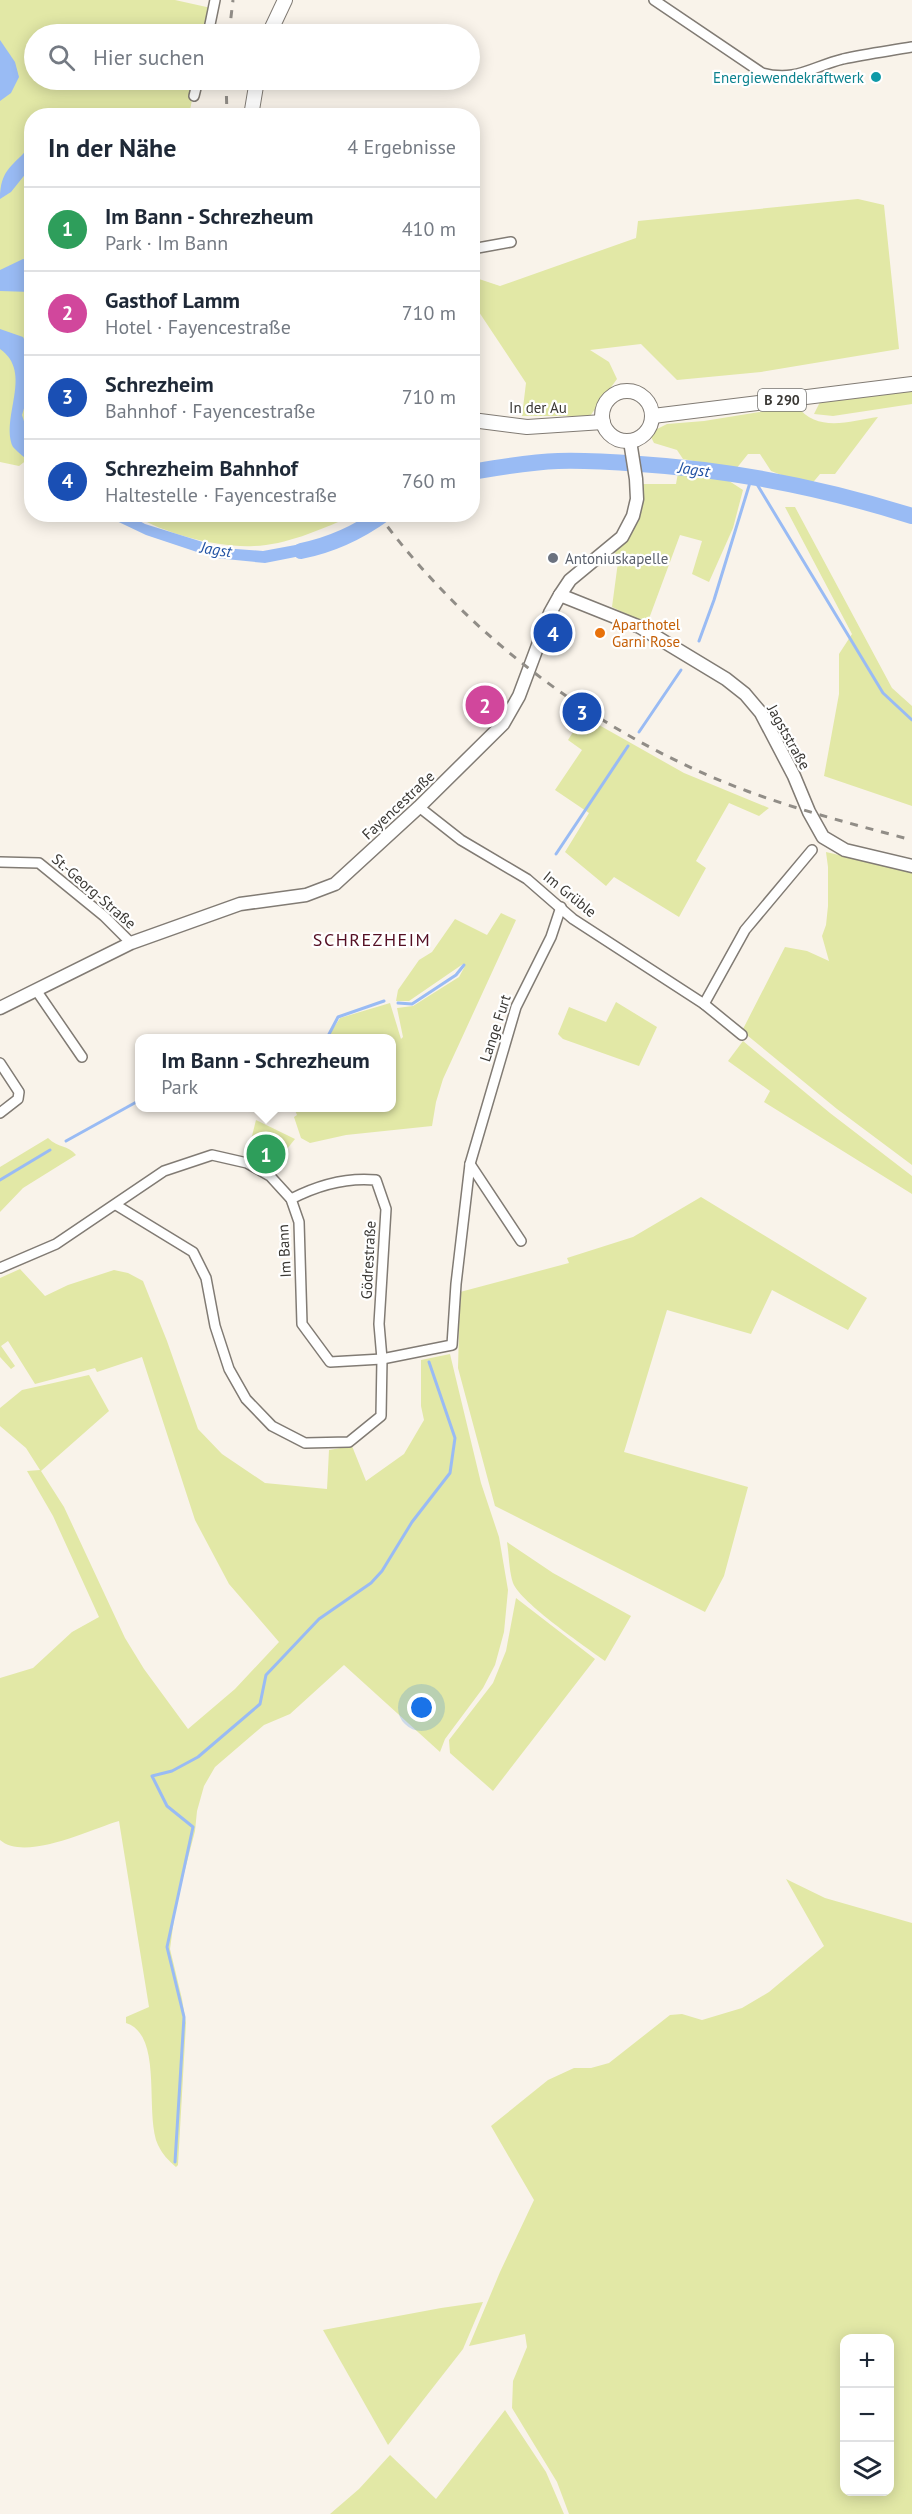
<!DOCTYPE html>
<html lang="de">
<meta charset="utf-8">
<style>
:root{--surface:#fff;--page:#f6f6f7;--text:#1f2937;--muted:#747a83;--line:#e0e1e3;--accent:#0f766e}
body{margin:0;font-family:"PT Sans",sans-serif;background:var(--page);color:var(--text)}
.controls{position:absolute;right:18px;bottom:18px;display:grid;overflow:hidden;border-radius:12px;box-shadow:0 3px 15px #0003}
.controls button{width:54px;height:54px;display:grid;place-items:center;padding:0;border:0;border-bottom:2px solid var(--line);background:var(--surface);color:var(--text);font:30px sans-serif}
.you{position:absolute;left:422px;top:1708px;width:21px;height:21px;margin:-15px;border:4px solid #fff;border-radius:50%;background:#1a73e8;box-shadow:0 0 0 9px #1a73e833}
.badge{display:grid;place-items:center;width:39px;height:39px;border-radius:50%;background:var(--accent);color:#fff;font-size:20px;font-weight:700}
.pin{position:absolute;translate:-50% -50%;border:3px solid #fff;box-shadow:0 2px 6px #0006}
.popup{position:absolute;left:135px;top:1034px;width:261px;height:78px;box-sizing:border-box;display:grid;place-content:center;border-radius:12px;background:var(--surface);filter:drop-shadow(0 2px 4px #0005);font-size:20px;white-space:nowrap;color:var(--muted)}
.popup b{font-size:22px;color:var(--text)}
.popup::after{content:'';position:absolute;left:50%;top:100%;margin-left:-12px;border:12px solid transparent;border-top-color:var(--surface)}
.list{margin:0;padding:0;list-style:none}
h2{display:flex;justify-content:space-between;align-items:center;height:78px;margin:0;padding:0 24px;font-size:26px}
h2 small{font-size:20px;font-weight:400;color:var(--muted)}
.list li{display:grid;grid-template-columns:39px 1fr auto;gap:18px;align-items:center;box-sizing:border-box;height:84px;padding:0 24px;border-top:2px solid var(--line)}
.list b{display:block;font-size:22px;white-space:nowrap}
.list p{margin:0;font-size:20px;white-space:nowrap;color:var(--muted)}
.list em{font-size:20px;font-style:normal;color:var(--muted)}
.icon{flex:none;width:33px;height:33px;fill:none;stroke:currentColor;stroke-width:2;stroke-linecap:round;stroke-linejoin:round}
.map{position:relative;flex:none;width:912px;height:2514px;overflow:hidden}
.search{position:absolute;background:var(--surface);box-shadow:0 3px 15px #0003;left:24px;top:24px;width:456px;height:66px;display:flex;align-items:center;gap:15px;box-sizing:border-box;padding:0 21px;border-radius:33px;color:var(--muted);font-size:22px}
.panel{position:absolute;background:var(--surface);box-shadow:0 3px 15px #0003;left:24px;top:108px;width:456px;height:414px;border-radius:24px}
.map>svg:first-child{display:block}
.green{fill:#e2e8a6;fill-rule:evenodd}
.water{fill:#99bbf4}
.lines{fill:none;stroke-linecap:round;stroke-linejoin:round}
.stream{stroke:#99bbf4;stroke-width:3}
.river{stroke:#99bbf4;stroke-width:16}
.street-casing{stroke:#817b74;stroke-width:12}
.secondary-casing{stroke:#817b74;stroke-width:15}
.primary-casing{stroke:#817b74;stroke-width:16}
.street{stroke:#fff;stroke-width:9}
.secondary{stroke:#fff;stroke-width:12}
.primary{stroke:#fff;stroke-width:14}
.rail{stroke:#918d87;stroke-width:3;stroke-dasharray:8 8;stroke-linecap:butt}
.culture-dot{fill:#0f9aa8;stroke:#fff;stroke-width:2}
.worship-dot{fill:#6b7280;stroke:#fff;stroke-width:2}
.food-dot{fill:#e8710a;stroke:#fff;stroke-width:2}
.labels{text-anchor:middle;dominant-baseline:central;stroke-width:4.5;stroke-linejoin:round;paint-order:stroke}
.shield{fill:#fff;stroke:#757471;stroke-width:1.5}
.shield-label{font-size:14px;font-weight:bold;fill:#3a3834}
.culture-label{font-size:15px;fill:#0d838f;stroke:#fff;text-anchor:end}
.street-label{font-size:15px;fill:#3a3834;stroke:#fff}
.worship-label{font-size:15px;fill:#5b616d;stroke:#fff;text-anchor:start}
.food-label{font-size:15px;fill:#c56008;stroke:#fff;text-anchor:start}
.water-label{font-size:16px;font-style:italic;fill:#2253a4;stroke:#fff}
.quarter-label{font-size:18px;letter-spacing:1.5px;fill:#540f23;stroke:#fff}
</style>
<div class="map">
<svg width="912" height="2514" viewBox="0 0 912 2514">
<rect width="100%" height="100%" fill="#f9f3ea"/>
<g class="green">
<polygon points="0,0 175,0 211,8 206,34 34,34 34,80 196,80 189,115 32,116 32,456 19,466 0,462"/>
<polygon points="858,199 884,205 899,349 761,372 677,380 641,344 590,350 609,362 617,379 590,416 522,416 526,383 473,303 473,277 500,286 636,238 638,221"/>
<polygon points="912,390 912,404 833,416 814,414 820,402"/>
<path d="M 797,406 C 817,433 850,421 878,417 L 835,474 L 820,474 L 810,486 L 771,471 L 760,454 L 748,454 L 736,469 L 683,459 L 677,450 L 654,443 L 649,433 L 667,424 L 704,421 Z"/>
<path d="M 678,473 L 726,479 L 743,490 L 733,528 L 709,582 L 692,574 L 702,541 L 680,535 L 647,624 L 612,607 L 618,562 L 615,552 C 637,534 641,512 643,484 L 676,484 Z"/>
<polygon points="785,507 795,507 892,688 912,706 912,806 824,776 839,694 839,654 852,634"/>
<path d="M 346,515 L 348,518 C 319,530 286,545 254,546 C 218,548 165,534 134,515 Z"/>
<polygon points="583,716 684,773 769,808 759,816 729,803 696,861 706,868 679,917 614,877 606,886 565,852 589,813 555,790 582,750 568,740"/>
<polygon points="826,852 912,872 912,1165 837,1109 742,1031 785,947 807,951 829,961 822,936 826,925 828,906 828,867"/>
<polygon points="501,913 516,920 443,1079 436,1102 432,1126 346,1135 310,1143 301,1138 294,1117 297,1115 294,1108 392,1108 392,1038 327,1038 340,1018 390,1003 401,1039 403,1037 397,1008 413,1006 459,977 465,966 463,964 409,1001 396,1001 398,990 419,960 432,952 455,919 487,935"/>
<polygon points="616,1002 657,1027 639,1066 563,1039 558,1034 569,1007 606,1022"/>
<polygon points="743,1041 830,1113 912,1176 912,1194 764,1102 770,1091 728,1061"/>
<polygon points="256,1120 295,1139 270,1170 247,1156"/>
<path d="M 48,1138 C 58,1148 68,1145 76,1155 L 23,1188 L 0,1212 L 0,1167 Z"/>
<polygon points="701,1197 867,1298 848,1330 772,1290 751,1334 667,1310 624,1452 748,1487 724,1576 705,1612 495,1506 458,1368 460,1292 569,1263 567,1258 633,1237"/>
<path d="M 20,1269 L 45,1296 L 68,1285 L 114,1270 L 128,1273 L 143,1281 L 167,1341 L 198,1429 L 222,1454 L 265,1483 L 327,1489 L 329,1450 L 352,1446 L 366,1481 L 404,1454 L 424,1420 L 421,1406 L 421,1360 L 450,1354 L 481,1483 L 499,1537 L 508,1590 L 504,1632 L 495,1665 L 483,1688 L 445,1739 L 440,1752 L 344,1665 L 290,1714 L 264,1725 L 215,1767 L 204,1786 L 197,1811 L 195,1831 L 176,1904 L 170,1949 L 182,1999 L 186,2023 L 178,2165 L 176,2167 C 168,2160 163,2155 158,2145 C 144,2114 164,2035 126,2023 L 126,2017 L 149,2007 L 119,1821 C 91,1829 25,1862 0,1840 L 0,1678 L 33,1668 L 72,1632 L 99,1617 L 53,1516 L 27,1471 L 40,1470 L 26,1448 L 0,1426 L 0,1408 L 22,1390 L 89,1375 L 109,1411 L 41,1471 L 64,1507 L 125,1638 L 144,1669 L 188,1729 L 235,1689 L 279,1642 L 229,1584 L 195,1520 L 142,1357 L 97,1372 L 95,1368 L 35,1384 L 8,1341 L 1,1346 L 15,1366 L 11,1369 L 0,1357 L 0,1278 Z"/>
<path d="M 507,1542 L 553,1573 L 631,1616 L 605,1661 C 586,1647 521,1603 513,1583 C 509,1571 509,1555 507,1542 Z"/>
<polygon points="516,1598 595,1659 493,1791 450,1753 449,1740 493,1683 506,1651"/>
<path d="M 786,1879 L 825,1898 L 912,1923 L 912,2514 L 569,2514 L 557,2482 L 512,2408 L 513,2381 L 527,2347 L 525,2334 L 469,2346 L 500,2272 L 534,2200 L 491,2126 L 548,2080 L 574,2068 L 591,2068 L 609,2063 L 670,2015 L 682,2014 L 702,2020 L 742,2008 L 769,1992 L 824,1946 ZM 844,2338 L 890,2338 L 890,2492 L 844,2492 Z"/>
<polygon points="483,2302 463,2349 388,2445 323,2330 441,2308"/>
<polygon points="505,2410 546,2472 564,2514 330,2514 359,2489 390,2455 436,2499"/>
</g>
<g class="water">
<polygon points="0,40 15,62 19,77 11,93 0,101"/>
<path d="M 31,145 L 31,167 L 11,192 L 0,199 C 0,168 14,166 31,145 Z"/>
<polygon points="23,259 31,260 31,292 0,291 0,270"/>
<path d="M 0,329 L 23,337 L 27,345 L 31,385 L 22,415 L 28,434 L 28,446 L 31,448 L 31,463 C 26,458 18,453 13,447 C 0,417 34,373 0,349 Z"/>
<polygon points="104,515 129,515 145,524 222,548 263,551 317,541 326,551 265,563 215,558 146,535"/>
</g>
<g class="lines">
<g class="stream">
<polyline points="752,476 883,693 912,720"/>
<polyline points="699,641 714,600 752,476"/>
<polyline points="639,732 681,670"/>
<polyline points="556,854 628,746"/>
<polyline points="398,1003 412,1004 456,975 464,965"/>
<polyline points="327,1038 338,1017 384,1001"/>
<polyline points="66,1141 140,1100"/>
<polyline points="0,1180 50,1150"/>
<polyline points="175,2162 184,2017 167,1947 193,1827 167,1806 152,1776 172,1771 198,1757 260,1704 266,1675 319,1619 371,1583 382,1571 412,1522 450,1473 455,1438 429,1362"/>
</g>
<g class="river">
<path d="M 472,472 C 501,467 529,462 558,461 C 585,460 613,462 640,464 C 734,470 823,488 912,516"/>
<path d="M 301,551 C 331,545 359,532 384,514"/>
</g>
<g class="street-casing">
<g id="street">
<path d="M 654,0 L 762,73 C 796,82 811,67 843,59 C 866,54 889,51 912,47"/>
<polyline points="208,34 215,0"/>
<polyline points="194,96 198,80"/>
<polyline points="472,249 511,242"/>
<polyline points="419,807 461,840 527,879 573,919 704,1004 742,1035"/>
<polyline points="0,862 39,863 104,916 131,943"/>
<polyline points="36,990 82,1057"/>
<polyline points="704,1004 745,930 812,850"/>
<polyline points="0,1063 19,1092 18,1099 0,1113"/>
<polyline points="470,1164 521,1241"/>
<path d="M 116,1205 L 193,1252 L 206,1278 L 215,1326 L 229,1369 L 246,1399 L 272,1426 L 305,1443 L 349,1442 L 381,1416 L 382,1359 L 379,1324 L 386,1209 L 376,1180 C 345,1177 318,1185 291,1199"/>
<polyline points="0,1268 56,1244 164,1171 212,1155 247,1163 270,1176 291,1199 299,1222 302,1324 330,1362 382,1359 452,1345 456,1284 470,1164 516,1007 551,937 561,907"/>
</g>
</g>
<g class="secondary-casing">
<g id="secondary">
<polyline points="560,595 640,627 726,679 745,694 761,713 794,776 809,812 823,837 845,850 912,866"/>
<polyline points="0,1008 131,943 240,904 306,895 335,884 419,807 503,724 519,696 550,613 560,595 570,580 622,537 633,516 637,499 636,479 630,441"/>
</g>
</g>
<g class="primary-casing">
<g id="primary">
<polyline points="269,34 285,0"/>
<polyline points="251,116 257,80"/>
<circle cx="627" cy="416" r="25"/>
<polyline points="653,416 912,384"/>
<polyline points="472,420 527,427 603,422"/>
</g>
</g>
<use href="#street" class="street"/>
<use href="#secondary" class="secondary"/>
<use href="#primary" class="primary"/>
<g class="rail">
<polyline points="229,34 233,0"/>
<polyline points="226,80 227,116"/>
<path d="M 378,514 C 469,638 602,737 747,791 C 801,811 856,825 912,840"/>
</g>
</g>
<circle class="culture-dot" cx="876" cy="77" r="6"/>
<circle class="worship-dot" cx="553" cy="558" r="6"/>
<circle class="food-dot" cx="600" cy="633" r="6"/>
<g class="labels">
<rect class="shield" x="758" y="389" width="48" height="22" rx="4.5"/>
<g class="shield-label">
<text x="782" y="400">B 290</text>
</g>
<g class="culture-label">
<text x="864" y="77">Energiewendekraftwerk</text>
</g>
<g class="street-label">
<text x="538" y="407">In der Au</text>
<text transform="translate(789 737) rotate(61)">Jagststraße</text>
<text transform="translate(398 805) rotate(-43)">Fayencestraße</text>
<text transform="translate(94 891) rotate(41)">St.-Georg-Straße</text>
<text transform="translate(570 894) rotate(39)">Im Grüble</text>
<text transform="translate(495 1028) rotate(-72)">Lange Furt</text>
<text transform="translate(284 1251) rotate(-93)">Im Bann</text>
<text transform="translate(368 1260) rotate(-87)">Gödrestraße</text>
</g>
<g class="worship-label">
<text x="565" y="558">Antoniuskapelle</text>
</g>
<g class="food-label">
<text x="612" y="624">Aparthotel<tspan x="612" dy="17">Garni Rose</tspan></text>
</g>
<g class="water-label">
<text transform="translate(694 469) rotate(8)">Jagst</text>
<text transform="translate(216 549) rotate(9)">Jagst</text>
</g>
<g class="quarter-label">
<text x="372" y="939">SCHREZHEIM</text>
</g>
</g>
</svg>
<div class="controls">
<button>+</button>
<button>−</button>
<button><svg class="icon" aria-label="layers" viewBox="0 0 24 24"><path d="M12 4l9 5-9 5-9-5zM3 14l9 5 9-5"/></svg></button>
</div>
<div class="you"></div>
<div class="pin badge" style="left:266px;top:1154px;background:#2e9e5b">1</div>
<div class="popup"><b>Im Bann - Schrezheum</b>Park</div>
<div class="pin badge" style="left:485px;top:705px;background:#d1479c">2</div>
<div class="pin badge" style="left:582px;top:712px;background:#1a4fb4">3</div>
<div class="pin badge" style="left:553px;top:633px;background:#1a4fb4">4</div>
<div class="search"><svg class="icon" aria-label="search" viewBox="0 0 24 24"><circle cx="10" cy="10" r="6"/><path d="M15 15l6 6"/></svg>Hier suchen</div>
<section class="panel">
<h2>In der Nähe<small>4 Ergebnisse</small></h2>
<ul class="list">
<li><span class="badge" style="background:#2e9e5b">1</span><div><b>Im Bann - Schrezheum</b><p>Park · Im Bann</p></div><em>410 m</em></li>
<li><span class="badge" style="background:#d1479c">2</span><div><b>Gasthof Lamm</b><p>Hotel · Fayencestraße</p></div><em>710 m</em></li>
<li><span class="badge" style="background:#1a4fb4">3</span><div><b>Schrezheim</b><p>Bahnhof · Fayencestraße</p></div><em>710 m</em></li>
<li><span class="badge" style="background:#1a4fb4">4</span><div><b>Schrezheim Bahnhof</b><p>Haltestelle · Fayencestraße</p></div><em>760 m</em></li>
</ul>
</section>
</div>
